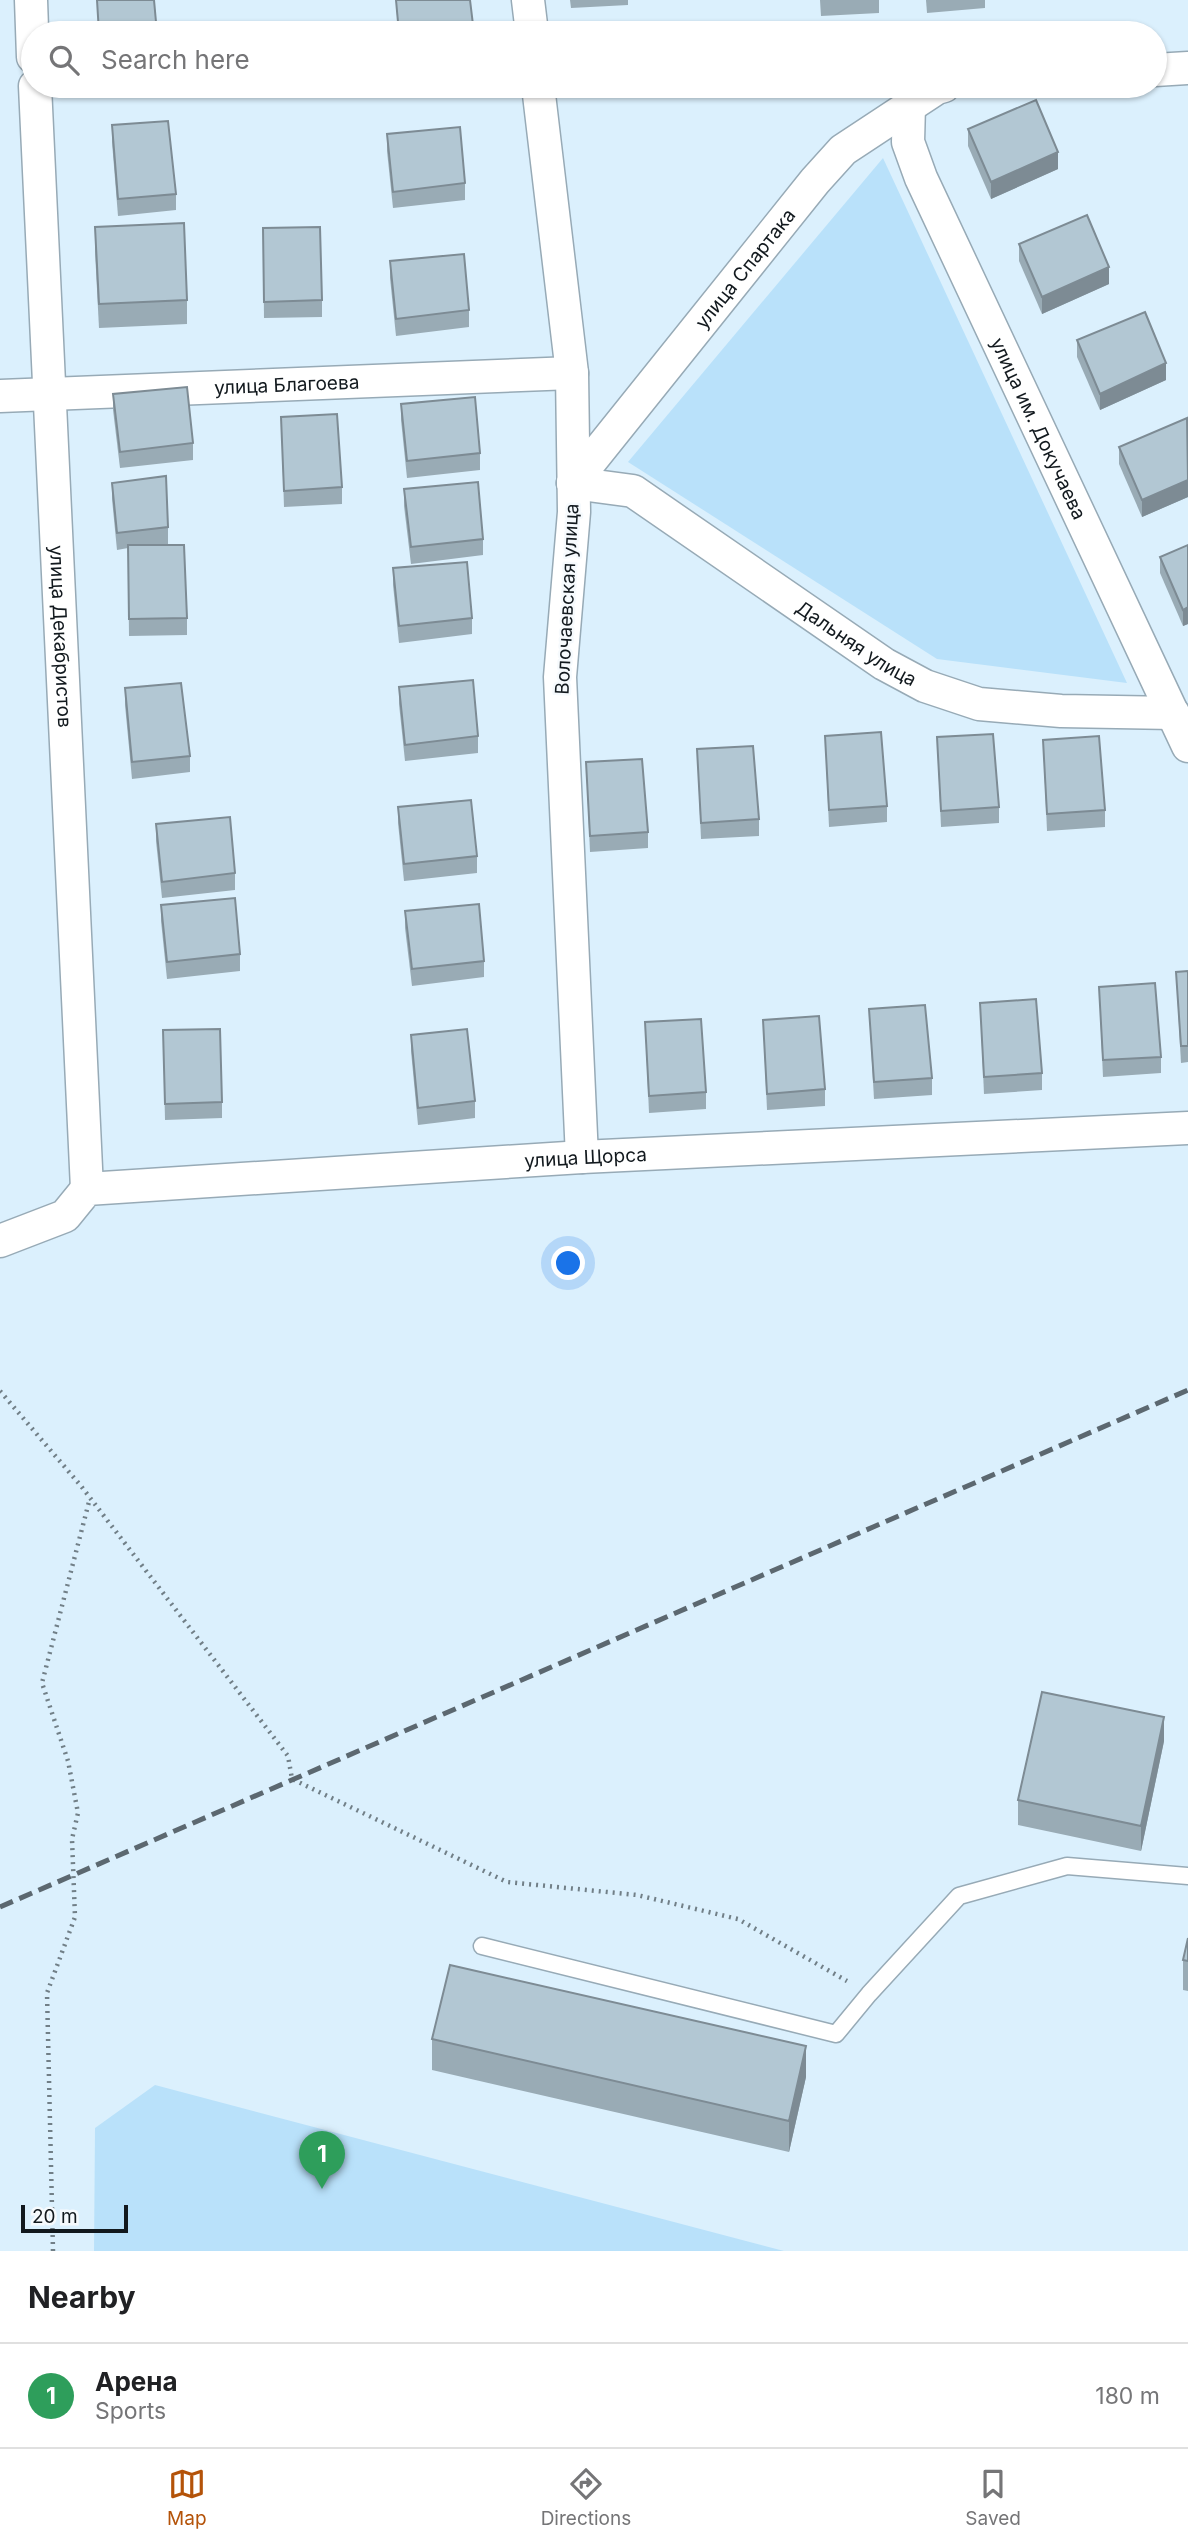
<!DOCTYPE html>
<meta charset="utf-8">
<style>
:root{--surface:#fff;--page:#f2f2f2;--text:#202124;--muted:#757577;--line:#e0e0e0;--accent:#b45309}
body{margin:0;font-family:Inter,sans-serif;background:var(--page);color:var(--text)}
.scale{position:absolute;left:21px;bottom:18px;width:107px;box-sizing:border-box;padding-left:7px;border:4px solid #12191e;border-top:0;font-size:19px;line-height:24px;white-space:nowrap;color:#12191e;-webkit-text-stroke:5px #f6fafd;paint-order:stroke}
.you{position:absolute;left:569px;top:1264px;width:24px;height:24px;margin:-18px;border:5px solid #fff;border-radius:50%;background:#1a73e8;box-shadow:0 0 0 10px #1a73e833}
.badge{display:grid;place-items:center;width:46px;height:46px;border-radius:50%;background:var(--accent);color:#fff;font-size:23px;font-weight:700}
.pin{position:absolute;translate:-50% -58px;filter:drop-shadow(0 2px 4px #0008)}
.pin::after{content:'';position:absolute;top:37px;width:24px;height:21px;background:inherit;clip-path:polygon(0 0,100% 0,50% 100%)}
.list{margin:0;padding:0;list-style:none}
h2{display:flex;justify-content:space-between;align-items:center;height:91px;margin:0;padding:0 28px;font-size:30px}
h2 small{font-size:23px;font-weight:400;color:var(--muted)}
.list li{display:grid;grid-template-columns:46px 1fr auto;gap:21px;align-items:center;box-sizing:border-box;height:105px;padding:0 28px;border-top:2px solid var(--line)}
.list b{display:block;font-size:26px;white-space:nowrap}
.list p{margin:0;font-size:23px;white-space:nowrap;color:var(--muted)}
.list em{font-size:23px;font-style:normal;color:var(--muted)}
.icon{flex:none;width:38px;height:38px;fill:none;stroke:currentColor;stroke-width:2;stroke-linecap:round;stroke-linejoin:round}
.map{position:relative;flex:none;width:1188px;height:2251px;overflow:hidden}
.search{position:absolute;background:var(--surface);box-shadow:0 2px 5px #0004;left:21px;right:21px;top:21px;height:77px;display:flex;align-items:center;gap:18px;box-sizing:border-box;padding:0 24px;border-radius:38px;color:var(--muted);font-size:26px}
.sheet{height:196px;background:var(--surface)}
nav{display:flex;justify-content:space-around;align-items:center;box-sizing:border-box;height:98px;border-top:2px solid var(--line);background:var(--surface);font-size:19px;color:var(--muted)}
nav a{display:grid;justify-items:center;gap:4px}
nav .on{color:var(--accent)}
.map>svg:first-child{display:block}
.green{fill:#b9e1fa}
.lines{fill:none;stroke-linecap:round;stroke-linejoin:round}
.service-casing{stroke:#97aab6;stroke-width:19}
.minor-casing{stroke:#97aab6;stroke-width:35}
.path{stroke:#717f87;stroke-width:4.5;stroke-dasharray:2 5;stroke-linecap:butt}
.service{stroke:#fff;stroke-width:16}
.minor{stroke:#fff;stroke-width:32}
.rail{stroke:#5c6870;stroke-width:5;stroke-dasharray:14 7;stroke-linecap:butt}
.wall{fill:#99abb5}
.shaded-wall{fill:#7d8b94}
.building{fill:#b2c7d3;stroke:#7d8b94;stroke-width:2}
.labels{text-anchor:middle;dominant-baseline:central;stroke-width:5;stroke-linejoin:round;paint-order:stroke}
.street-label{font-size:19px;fill:#12191e;stroke:#f6fafd}
</style>
<div class="map">
<svg width="1188" height="2251" viewBox="0 0 1188 2251">
<rect width="100%" height="100%" fill="#dbf0fd"/>
<g class="green">
<polygon points="883,158 1127,683 937,659 628,462"/>
<polygon points="155,2085 784,2251 94,2251 95,2128"/>
</g>
<g class="lines">
<g class="service-casing">
<polyline id="service" points="482,1946 836,2034 869,1994 959,1896 1067,1866 1188,1876"/>
</g>
<g class="minor-casing">
<g id="minor">
<polyline points="31,0 33,57"/>
<polyline points="528,0 532,33"/>
<polyline points="1155,70 1188,68"/>
<path id="s1" d="M 35,86 L 87,1189"/>
<polyline points="538,86 572,373 574,512 560,677 582,1157"/>
<path id="s2" d="M 909,105 L 908,142 L 921,178 L 1188,746"/>
<path id="s3" d="M 0,396 L 572,373"/>
<path id="s4" d="M 573,483 L 633,491 L 884,664 L 925,686 L 979,704 L 1061,711 L 1173,713"/>
<path id="s5" d="M 573,483 L 815,181 L 843,150 L 937,88 L 944,86"/>
<path id="s6" d="M 0,1241 L 65,1216 L 87,1189 L 582,1157 L 1188,1128"/>
</g>
</g>
<g class="path">
<polyline points="0,1391 81,1486 288,1756 292,1779 507,1882 637,1895 738,1919 847,1981"/>
<polyline points="53,2251 47,1993 75,1917 72,1839 78,1813 68,1761 42,1683 90,1498"/>
</g>
<use href="#service" class="service"/>
<use href="#minor" class="minor"/>
<polyline class="rail" points="0,1907 1188,1390"/>
</g>
<g class="wall">
<polygon points="396,0 474,33 398,33"/>
<polygon points="570,0 628,0 628,5 571,8"/>
<polygon points="820,0 879,0 879,13 821,16"/>
<polygon points="926,0 985,0 985,8 927,13"/>
<polygon points="112,125 176,194 176,210 118,216 112,142"/>
<polygon points="968,129 1058,169 991,199 968,146"/>
<polygon points="387,134 465,183 465,200 393,208 387,151"/>
<polygon points="95,227 187,300 187,324 99,328 95,251"/>
<polygon points="263,228 322,300 322,317 264,318"/>
<polygon points="1019,244 1109,284 1042,314 1019,261"/>
<polygon points="390,261 469,310 469,327 396,336 390,278"/>
<polygon points="1077,340 1166,380 1100,410 1077,357"/>
<polygon points="113,394 193,443 193,460 120,468 113,410"/>
<polygon points="401,404 480,453 480,470 407,478 401,420"/>
<polygon points="281,417 342,487 342,504 284,507"/>
<polygon points="1188,419 1188,497 1142,517 1119,464 1119,447"/>
<polygon points="112,483 168,527 168,544 159,545 187,618 187,635 129,636 128,548 117,550 112,499"/>
<polygon points="404,489 483,539 483,555 411,564 404,506"/>
<polygon points="1188,545 1188,624 1183,626 1160,573 1160,557"/>
<polygon points="393,568 472,618 472,634 399,643 393,585"/>
<polygon points="399,687 478,736 478,753 405,761 399,704"/>
<polygon points="125,688 190,756 190,772 132,779 125,705"/>
<polygon points="825,736 887,806 887,822 829,827"/>
<polygon points="937,737 999,807 999,823 941,827"/>
<polygon points="1043,740 1105,810 1105,827 1047,831"/>
<polygon points="697,749 759,819 759,836 701,839"/>
<polygon points="586,762 648,832 648,848 590,852"/>
<polygon points="398,807 477,856 477,873 404,881 398,823"/>
<polygon points="156,824 235,873 235,890 162,898 156,841"/>
<polygon points="161,905 240,954 240,971 167,979 161,921"/>
<polygon points="405,911 484,961 484,977 412,986 405,928"/>
<polygon points="1188,971 1188,1062 1181,1063 1176,972"/>
<polygon points="1099,987 1161,1057 1161,1073 1103,1077"/>
<polygon points="980,1003 1042,1073 1042,1090 984,1094"/>
<polygon points="869,1009 932,1078 932,1095 874,1099"/>
<polygon points="763,1020 825,1089 825,1106 767,1110"/>
<polygon points="645,1022 706,1092 706,1109 649,1113"/>
<polygon points="163,1030 222,1102 222,1118 165,1120"/>
<polygon points="411,1035 475,1101 475,1118 418,1125 411,1051"/>
<polygon points="1164,1741 1141,1851 1018,1825 1018,1800"/>
<polygon points="1188,1938 1188,1991 1183,1990 1183,1960"/>
<polygon points="432,2039 806,2077 789,2152 432,2070"/>
</g>
<g class="shaded-wall">
<polygon points="1058,152 1058,169 991,199 991,182"/>
<polygon points="1109,267 1109,284 1042,314 1042,297"/>
<polygon points="1166,363 1166,380 1100,410 1100,394"/>
<polygon points="1188,480 1188,497 1142,517 1142,500"/>
<polygon points="1188,607 1188,624 1183,626 1183,610"/>
<polygon points="1164,1717 1164,1741 1141,1851 1141,1826"/>
<polygon points="806,2046 806,2077 789,2152 789,2121"/>
</g>
<g class="building">
<polygon points="97,0 154,0 157,33 99,33"/>
<polygon points="396,0 470,0 474,33 399,33"/>
<polygon points="1036,100 1058,152 991,182 968,129"/>
<polygon points="168,121 176,194 118,199 112,125"/>
<polygon points="460,127 465,183 393,192 387,134"/>
<polygon points="1087,215 1109,267 1042,297 1019,244"/>
<polygon points="184,223 187,300 99,304 95,227"/>
<polygon points="320,227 322,300 264,302 263,228"/>
<polygon points="464,254 469,310 396,319 390,261"/>
<polygon points="1145,312 1166,363 1100,394 1077,340"/>
<polygon points="187,387 193,443 120,452 113,394"/>
<polygon points="475,397 480,453 407,461 401,404"/>
<polygon points="337,414 342,487 284,491 281,417"/>
<polygon points="1187,418 1188,480 1142,500 1119,447"/>
<polygon points="166,476 168,527 117,533 112,483"/>
<polygon points="478,482 483,539 411,547 404,489"/>
<polygon points="128,545 184,545 187,618 129,619"/>
<polygon points="1188,545 1188,607 1183,610 1160,557"/>
<polygon points="467,562 472,618 399,626 393,568"/>
<polygon points="473,680 478,736 405,745 399,687"/>
<polygon points="181,683 190,756 132,762 125,688"/>
<polygon points="881,732 887,806 829,810 825,736"/>
<polygon points="993,734 999,807 941,811 937,737"/>
<polygon points="1099,736 1105,810 1047,814 1043,740"/>
<polygon points="753,746 759,819 701,823 697,749"/>
<polygon points="642,759 648,832 590,836 586,762"/>
<polygon points="471,800 477,856 404,864 398,807"/>
<polygon points="230,817 235,873 162,882 156,824"/>
<polygon points="235,898 240,954 167,962 161,905"/>
<polygon points="479,904 484,961 412,969 405,911"/>
<polygon points="1188,971 1188,1046 1181,1046 1176,972"/>
<polygon points="1155,983 1161,1057 1103,1060 1099,987"/>
<polygon points="1036,999 1042,1073 984,1077 980,1003"/>
<polygon points="925,1005 932,1078 874,1082 869,1009"/>
<polygon points="819,1016 825,1089 767,1094 763,1020"/>
<polygon points="701,1019 706,1092 649,1096 645,1022"/>
<polygon points="220,1029 222,1102 165,1104 163,1030"/>
<polygon points="467,1029 475,1101 418,1108 411,1035"/>
<polygon points="1042,1692 1164,1717 1141,1826 1018,1800"/>
<polygon points="1188,1938 1188,1961 1183,1960"/>
<polygon points="450,1965 806,2046 789,2121 432,2039"/>
</g>
<g class="labels">
<g class="street-label">
<text stroke="none"><textPath href="#s5" startOffset="275">улица Спартака</textPath></text>
<text stroke="none"><textPath href="#s3" startOffset="287">улица Благоева</textPath></text>
<text stroke="none"><textPath href="#s2" startOffset="352">улица им. Докучаева</textPath></text>
<text transform="translate(567 599) rotate(-87)">Волочаевская улица</text>
<text stroke="none"><textPath href="#s1" startOffset="551">улица Декабристов</textPath></text>
<text stroke="none"><textPath href="#s4" startOffset="331">Дальняя улица</textPath></text>
<text stroke="none"><textPath href="#s6" startOffset="604">улица Щорса</textPath></text>
</g>
</g>
</svg>
<div class="scale">20 m</div>
<div class="you"></div>
<div class="pin badge" style="left:322px;top:2189px;background:#2e9e5b">1</div>
<div class="search"><svg class="icon" aria-label="search" viewBox="0 0 24 24"><circle cx="10" cy="10" r="6"/><path d="M15 15l6 6"/></svg>Search here</div>
</div>
<section class="sheet">
<h2>Nearby<small></small></h2>
<ul class="list">
<li><span class="badge" style="background:#2e9e5b">1</span><div><b>Арена</b><p>Sports</p></div><em>180 m</em></li>
</ul>
</section>
<nav>
<a class="on"><svg class="icon" aria-label="map" viewBox="0 0 24 24"><path d="M3 6l6-2 6 2 6-2v14l-6 2-6-2-6 2zM9 4v14M15 6v14"/></svg>Map</a>
<a><svg class="icon" aria-label="directions" viewBox="0 0 24 24"><path d="M12 3l9 9-9 9-9-9zM9 14v-3h6M13 9l2 2-2 2"/></svg>Directions</a>
<a><svg class="icon" aria-label="saved" viewBox="0 0 24 24"><path d="M7 4h10v16l-5-4-5 4z"/></svg>Saved</a>
</nav>
